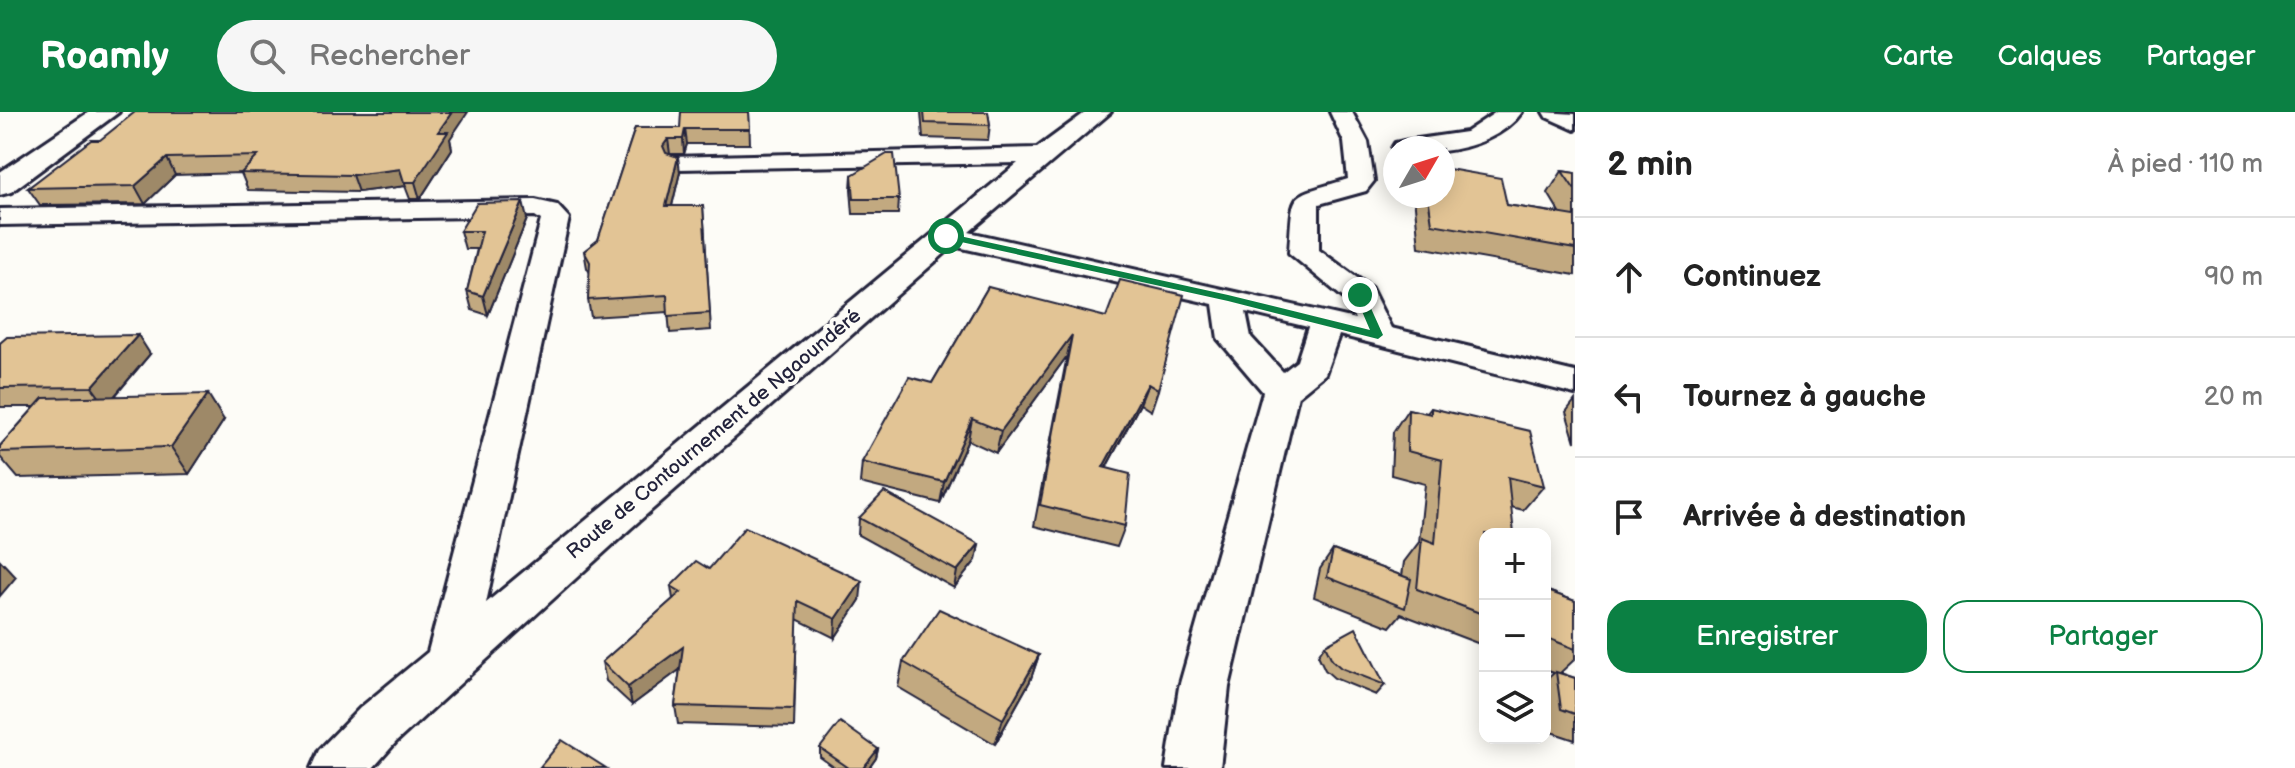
<!DOCTYPE html>
<html lang="fr">
<meta charset="utf-8">
<style>
:root{--surface:#fff;--page:#f6f6f6;--text:#222;--muted:#767676;--line:#e0e0e0;--accent:#0b8043}
body{margin:0;font-family:"Balsamiq Sans",sans-serif;background:var(--page);color:var(--text)}
.controls{position:absolute;right:24px;bottom:24px;display:grid;overflow:hidden;border-radius:16px;box-shadow:0 4px 20px #0003}
.controls button{width:72px;height:72px;display:grid;place-items:center;padding:0;border:0;border-bottom:2px solid var(--line);background:var(--surface);color:var(--text);font:40px sans-serif}
.compass{position:absolute;left:1383px;top:24px;width:72px;height:72px;border-radius:50%;background:var(--surface);box-shadow:0 4px 20px #0003;rotate:51deg}
.stop{position:absolute;width:24px;height:24px;margin:-18px;border:6px solid #0b8043;border-radius:50%;background:#fff}
.stop.end{background:#0b8043;border-color:#fff;box-shadow:0 2px 8px #0008}
.list{margin:0;padding:0;list-style:none}
h2{display:flex;justify-content:space-between;align-items:center;height:104px;margin:0;padding:0 32px;font-size:34px}
h2 small{font-size:26px;font-weight:400;color:var(--muted)}
.list li{display:grid;grid-template-columns:52px 1fr auto;gap:24px;align-items:center;box-sizing:border-box;height:120px;padding:0 32px;border-top:2px solid var(--line)}
.list b{display:block;font-size:30px;white-space:nowrap}
.list em{font-size:26px;font-style:normal;color:var(--muted)}
.actions{display:flex;gap:16px;padding:24px 32px}
.actions a{flex:1;padding:18px 0;border:2px solid var(--accent);border-radius:24px;text-align:center;font-size:28px;color:var(--accent)}
.actions .main{background:var(--accent);color:#fff}
.icon{flex:none;width:44px;height:44px;fill:none;stroke:currentColor;stroke-width:2;stroke-linecap:round;stroke-linejoin:round}
.map{position:relative;flex:none;width:1575px;height:656px;overflow:hidden}
header{display:flex;align-items:center;gap:48px;box-sizing:border-box;height:112px;padding:0 40px;background:var(--accent);color:#fff}
header strong{font-size:38px}
nav{display:flex;gap:44px;margin-inline-start:auto;font-size:28px}
.search{width:560px;height:72px;background:var(--page);display:flex;align-items:center;gap:20px;box-sizing:border-box;padding:0 28px;border-radius:44px;color:var(--muted);font-size:30px}
main{display:flex}
aside{flex:1;background:var(--surface)}
.map>svg:first-child{display:block}
.lines{fill:none;stroke-linecap:round;stroke-linejoin:round}
.minor-casing{stroke:#22223b;stroke-width:6}
.major-casing{stroke:#22223b;stroke-width:6}
.minor{fill:#fdfcf7;fill-rule:evenodd}
.major{fill:#fdfcf7;fill-rule:evenodd}
.wall{fill:#c2a980;stroke:#22223b;stroke-width:2}
.shaded-wall{fill:#9e8968;stroke:#22223b;stroke-width:2}
.building{fill:#e2c495;stroke:#22223b;stroke-width:2}
.route{fill:#0b8043}
.labels{text-anchor:middle;dominant-baseline:central;stroke-width:8;stroke-linejoin:round;paint-order:stroke}
.street-label{font-size:20px;fill:#22223b;stroke:#fdfcf7}
</style>
<header>
<strong>Roamly</strong>
<div class="search"><svg class="icon" aria-label="search" viewBox="0 0 24 24"><circle cx="10" cy="10" r="6"/><path d="M15 15l6 6"/></svg>Rechercher</div>
<nav><a>Carte</a><a>Calques</a><a>Partager</a></nav>
</header>
<main>
<div class="map">
<svg width="1575" height="656" viewBox="0 0 1575 656">
<rect width="100%" height="100%" fill="#fdfcf7"/>
<filter id="ink" filterUnits="userSpaceOnUse"><feTurbulence type="fractalNoise" baseFrequency=".0125" numOctaves="2"/><feDisplacementMap in="SourceGraphic" scale="16" xChannelSelector="R" yChannelSelector="G"/><feConvolveMatrix kernelMatrix="1 2 1 2 8 2 1 2 1" color-interpolation-filters="sRGB"/></filter>
<g filter="url(#ink)">
<g class="lines">
<g class="minor-casing">
<g id="minor">
<path d="M 1086,0 L 1111,0 L 969,120 L 1355,207 L 1346,188 L 1289,141 C 1294,76 1286,86 1348,67 L 1344,30 L 1330,0 L 1352,0 L 1368,30 L 1374,69 L 1366,79 L 1319,92 L 1319,138 L 1371,176 L 1391,216 L 1575,260 L 1575,282 L 1339,223 L 1325,262 L 1298,284 L 1229,575 L 1220,656 L 1166,656 L 1179,575 L 1263,280 L 1218,227 L 1213,192 L 953,134 L 631,416 L 396,630 L 373,656 L 311,656 L 319,638 L 360,596 L 428,540 L 541,108 L 535,104 L 0,113 L 0,97 L 535,88 L 557,93 L 569,106 L 486,491 L 1018,51 L 679,57 L 670,55 L 667,50 L 670,45 L 1037,36 ZM 1246,200 L 1308,215 L 1297,249 L 1283,260 L 1251,225 Z"/>
<path d="M 1496,0 L 1522,0 C 1505,24 1471,36 1443,39 L 1443,36 L 1395,36 L 1395,41 L 1392,36 L 1395,31 L 1404,29 L 1466,20 Z"/>
<polygon points="1543,0 1575,2 1575,18 1546,5"/>
</g>
</g>
<g class="major-casing">
<polygon id="major" points="89,0 119,0 11,80 0,83 0,60"/>
</g>
<use href="#minor" class="minor"/>
<use href="#major" class="major"/>
</g>
<g class="wall">
<polygon points="749,0 750,32 687,32 684,42 670,42 680,60 672,94 703,94 711,218 670,221 668,200 591,205 588,188 590,161 587,156 584,139 598,128 635,16 680,16"/>
<polygon points="921,0 988,0 990,13 988,28 923,26"/>
<polygon points="450,27 452,37 420,87 410,87 405,74 358,80 248,78 241,61 175,63 145,92 40,93 28,76 100,28"/>
<polygon points="1562,59 1575,61 1575,163 1419,135 1414,84 1443,84 1560,101 1548,81"/>
<polygon points="852,63 899,87 898,102 853,102 851,77"/>
<polygon points="527,107 488,203 472,198 467,179 477,137 465,137 460,119"/>
<polygon points="988,175 1158,278 1151,299 1140,292 1106,356 1125,414 1117,435 1034,414 1067,244 996,341 968,328 940,391 860,371 862,350 932,271"/>
<polygon points="0,231 150,242 115,284 224,308 189,362 18,366 0,345 0,334 35,295 0,295"/>
<polygon points="1575,288 1575,330 1566,300"/>
<polygon points="1431,296 1544,374 1523,398 1511,395 1485,422 1485,534 1401,502 1390,515 1314,485 1320,457 1333,438 1402,464 1404,450 1419,430 1425,372 1391,363 1393,320 1408,297 1427,301"/>
<polygon points="859,406 979,432 976,448 954,476 858,423"/>
<polygon points="709,457 860,488 835,526 797,507 794,615 678,612 675,594 680,557 632,593 606,569 602,550 673,487 671,474"/>
<polygon points="1545,478 1575,489 1575,547 1560,561 1575,566 1575,628 1545,618 1545,569 1554,561 1545,558"/>
<polygon points="1325,533 1385,573 1376,583 1334,566 1325,558 1318,543"/>
<polygon points="1039,543 1030,569 995,632 898,575 903,550"/>
<polygon points="820,636 878,637 876,646 869,656 835,656 820,645"/>
</g>
<g class="shaded-wall">
<polygon points="452,0 468,0 450,27 452,37 420,87 415,70 438,20"/>
<polygon points="685,17 687,32 684,42 683,27"/>
<polygon points="668,27 670,42 664,48 663,34"/>
<polygon points="678,45 680,60 668,110 666,94"/>
<polygon points="167,46 175,63 145,92 135,74"/>
<polygon points="400,57 406,74 358,80 352,63"/>
<polygon points="523,90 527,107 488,203 483,184"/>
<polygon points="138,223 150,242 106,294 92,275"/>
<polygon points="1072,223 1067,244 996,341 1001,319"/>
<polygon points="1148,272 1140,292 1095,376 1103,355"/>
<polygon points="208,282 224,308 189,362 171,335"/>
<polygon points="972,307 968,328 940,391 944,370"/>
<polygon points="979,432 976,448 954,476 957,459"/>
<polygon points="0,448 16,465 0,484"/>
<polygon points="862,469 860,488 835,526 836,507"/>
<polygon points="683,535 686,553 632,593 628,575"/>
<polygon points="1039,543 1030,569 995,632 1003,607"/>
<polygon points="878,637 876,646 869,656 863,656"/>
</g>
<g class="building">
<polygon points="135,0 452,0 438,20 448,20 415,70 404,70 400,57 352,63 241,61 258,44 167,46 135,74 28,76 91,28 100,28"/>
<polygon points="681,0 749,0 750,17 685,17 683,27 668,27 663,34 666,41 678,45 666,94 703,94 710,201 668,204 667,183 588,188 590,150 584,139 598,128 635,16 680,16"/>
<polygon points="924,0 988,0 990,13 925,11"/>
<polygon points="887,42 894,42 899,87 854,87 852,63"/>
<polygon points="1443,56 1501,66 1507,93 1575,104 1575,137 1432,112 1428,84 1443,84"/>
<polygon points="1562,59 1575,61 1575,78"/>
<polygon points="523,90 483,184 467,179 482,119 460,119 477,91"/>
<polygon points="1120,168 1184,183 1158,278 1148,272 1103,355 1130,362 1125,414 1040,393 1072,223 1001,319 972,307 944,370 862,350 909,265 932,271 988,175 1106,205"/>
<polygon points="138,223 92,275 0,276 0,231 7,225"/>
<polygon points="208,282 171,335 0,340 0,334 43,286"/>
<polygon points="1431,296 1530,319 1544,374 1508,365 1514,422 1485,422 1485,503 1417,477 1422,426 1435,431 1442,348 1407,339 1408,297 1431,302"/>
<polygon points="884,380 979,432 957,459 859,406"/>
<polygon points="745,415 862,469 836,507 798,489 794,597 675,594 683,535 628,575 602,550 681,480 671,474 696,449 709,457"/>
<polygon points="1333,438 1411,467 1405,496 1327,465"/>
<polygon points="1545,478 1575,489 1575,537 1545,525"/>
<polygon points="939,497 1039,543 1003,607 903,550"/>
<polygon points="1356,516 1385,573 1341,556 1332,548 1325,533"/>
<polygon points="1556,560 1575,566 1575,602 1561,597"/>
<polygon points="840,610 878,637 863,656 849,656 820,636"/>
<polygon points="562,628 606,656 539,656"/>
</g>
</g>
<polygon class="route" points="946,121 1228,183 1370,218 1355,183 1360,179 1365,183 1383,223 1378,227 1228,189 943,126"/>
<g class="labels">
<g class="street-label">
<text transform="translate(714 322) rotate(-40)">Route de Contournement de Ngaoundéré</text>
</g>
</g>
</svg>
<div class="controls">
<button>+</button>
<button>−</button>
<button><svg class="icon" aria-label="layers" viewBox="0 0 24 24"><path d="M12 4l9 5-9 5-9-5zM3 14l9 5 9-5"/></svg></button>
</div>
<svg class="compass" viewBox="-18 -18 36 36"><path d="M0-13l5 13h-10z" fill="#e53935"/><path d="M0 13l5-13h-10z" fill="#767676"/></svg>
<div class="stop" style="left:946px;top:124px"></div>
<div class="stop end" style="left:1360px;top:183px"></div>
</div>
<aside>
<h2>2 min<small>À pied · 110 m</small></h2>
<ul class="list">
<li><svg class="icon" aria-label="ahead" viewBox="0 0 24 24"><path d="M12 20V5M6 11l6-6 6 6"/></svg><div><b>Continuez</b></div><em>90 m</em></li>
<li><svg class="icon" aria-label="left" viewBox="0 0 24 24"><path d="M17 20v-9H6M10 6l-5 5 5 5"/></svg><div><b>Tournez à gauche</b></div><em>20 m</em></li>
<li><svg class="icon" aria-label="arrive" viewBox="0 0 24 24"><path d="M6 21V4h12l-3 4 3 4H6"/></svg><div><b>Arrivée à destination</b></div></li>
</ul>
<div class="actions"><a class="main">Enregistrer</a><a>Partager</a></div>
</aside>
</main>
